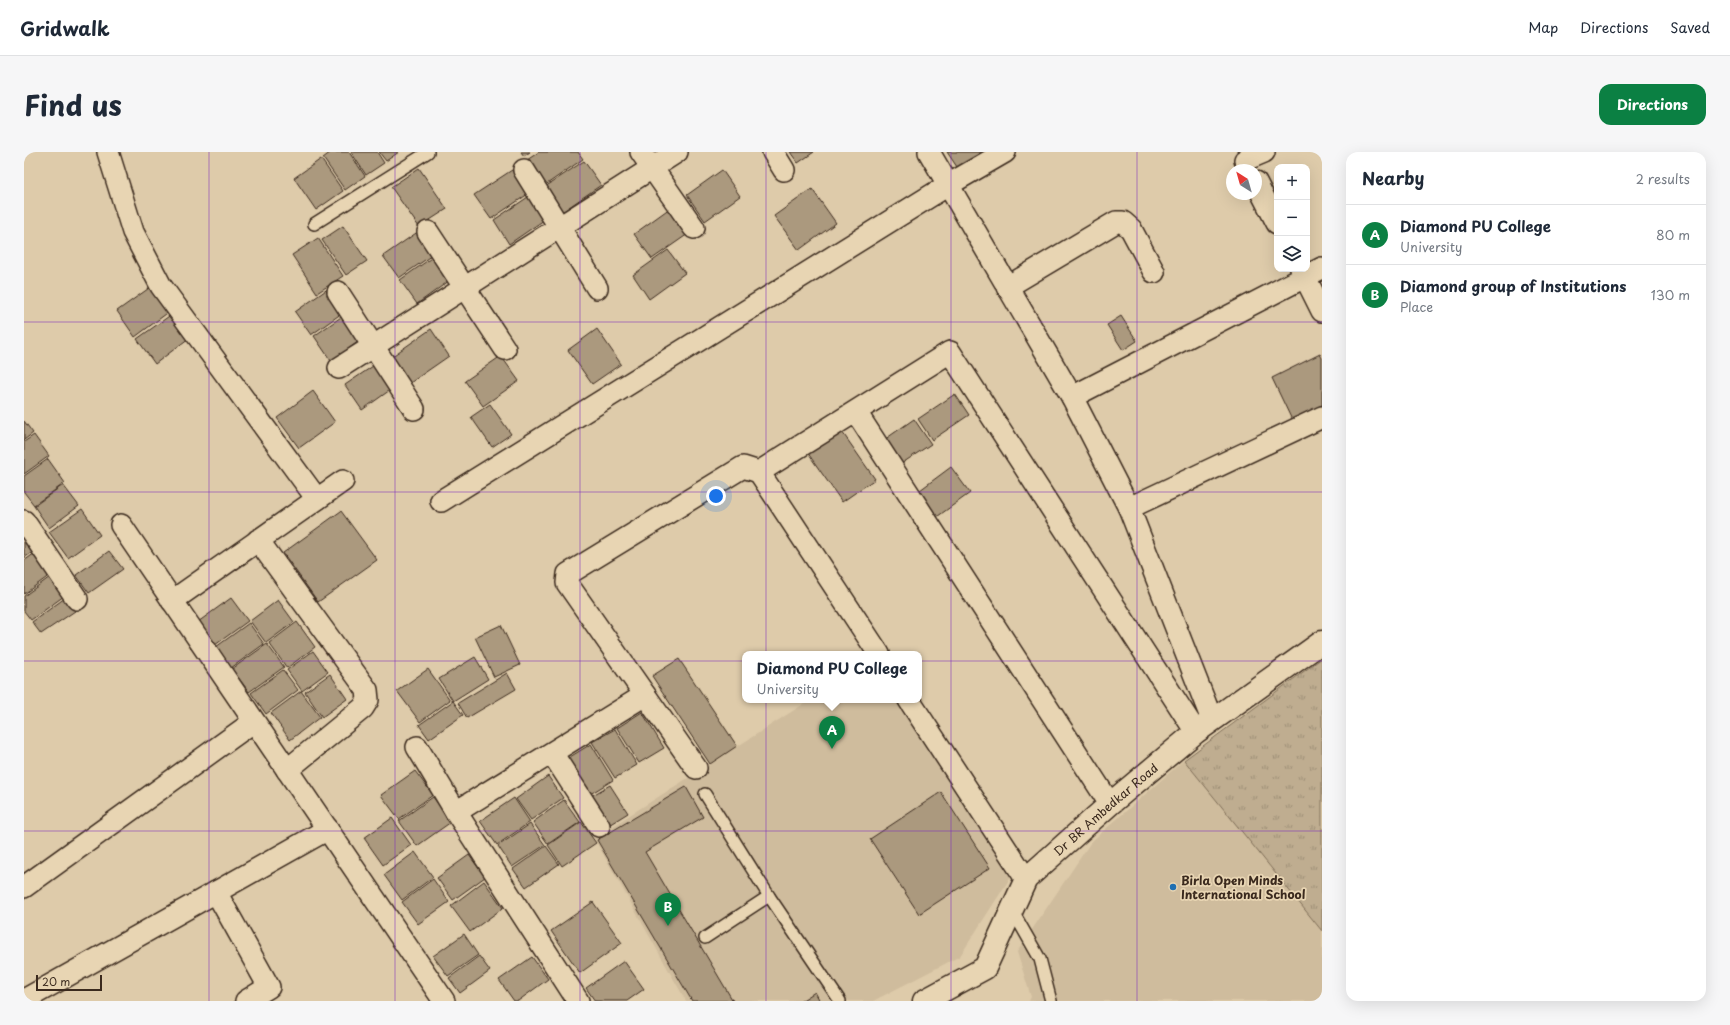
<!DOCTYPE html>
<meta charset="utf-8">
<style>
:root{--surface:#fff;--page:#f6f6f7;--text:#1f2937;--muted:#747a83;--line:#e0e1e3;--accent:#0b8043}
body{margin:0;font-family:"Playpen Sans",sans-serif;background:var(--page);color:var(--text)}
.controls{position:absolute;right:12px;top:12px;display:grid;overflow:hidden;border-radius:8px;box-shadow:0 4px 16px #0002}
.controls button{width:36px;height:36px;display:grid;place-items:center;padding:0;border:0;border-bottom:1px solid var(--line);background:var(--surface);color:var(--text);font:20px sans-serif}
.compass{position:absolute;left:1202px;top:12px;width:36px;height:36px;border-radius:50%;background:var(--surface);box-shadow:0 4px 16px #0002;rotate:323deg}
.scale{position:absolute;left:12px;bottom:10px;width:66px;box-sizing:border-box;padding-left:4px;border:2px solid #3b2a1e;border-top:0;font-size:11px;line-height:14px;white-space:nowrap;color:#3b2a1e;-webkit-text-stroke:3px #e8d5b3;paint-order:stroke}
.you{position:absolute;left:692px;top:344px;width:14px;height:14px;margin:-10px;border:3px solid #fff;border-radius:50%;background:#1a73e8;box-shadow:0 0 0 6px #1a73e833}
.badge{display:grid;place-items:center;width:26px;height:26px;border-radius:50%;background:var(--accent);color:#fff;font-size:13px;font-weight:700}
.pin{position:absolute;translate:-50% -33px;filter:drop-shadow(0 1px 2px #0008)}
.pin::after{content:'';position:absolute;top:21px;width:14px;height:12px;background:inherit;clip-path:polygon(0 0,100% 0,50% 100%)}
.popup{position:absolute;left:718px;top:499px;width:180px;height:52px;box-sizing:border-box;display:grid;place-content:center;border-radius:8px;background:var(--surface);filter:drop-shadow(0 1px 3px #0005);font-size:13px;white-space:nowrap;color:var(--muted)}
.popup b{font-size:15px;color:var(--text)}
.popup::after{content:'';position:absolute;left:50%;top:100%;margin-left:-8px;border:8px solid transparent;border-top-color:var(--surface)}
.list{margin:0;padding:0;list-style:none}
h2{display:flex;justify-content:space-between;align-items:center;height:52px;margin:0;padding:0 16px;font-size:17px}
h2 small{font-size:13px;font-weight:400;color:var(--muted)}
.list li{display:grid;grid-template-columns:26px 1fr auto;gap:12px;align-items:center;box-sizing:border-box;height:60px;padding:0 16px;border-top:1px solid var(--line)}
.list b{display:block;font-size:15px;white-space:nowrap}
.list p{margin:0;font-size:13px;white-space:nowrap;color:var(--muted)}
.list em{font-size:13px;font-style:normal;color:var(--muted)}
.icon{flex:none;width:22px;height:22px;fill:none;stroke:currentColor;stroke-width:2;stroke-linecap:round;stroke-linejoin:round}
.map{position:relative;flex:none;width:1298px;height:849px;overflow:hidden;border-radius:12px}
header{display:flex;align-items:center;gap:24px;box-sizing:border-box;height:56px;padding:0 20px;background:var(--surface);border-bottom:1px solid var(--line)}
header strong{font-size:19px}
nav{display:flex;gap:22px;margin-inline-start:auto;font-size:14px}
.intro{display:flex;align-items:center;justify-content:space-between;box-sizing:border-box;height:96px;padding:0 24px}
h1{margin:0;font-size:28px}
.button{padding:10px 18px;border-radius:12px;background:var(--accent);color:#fff;font-size:14px;font-weight:700}
main{display:flex;gap:24px;padding:0 24px}
aside{flex:1;background:var(--surface);border-radius:12px;box-shadow:0 4px 16px #0002}
.map>svg:first-child{display:block}
.built{fill:#cfbc9d}
.grass{fill:url(#grass-tufts);stroke:#7d6c57}
.building{fill:#ab997e;stroke:#3b2a1e}
.lines{fill:none;stroke-linecap:round;stroke-linejoin:round}
.lane-casing{stroke:#3b2a1e;stroke-width:14}
.street-casing{stroke:#3b2a1e;stroke-width:24}
.secondary-casing{stroke:#3b2a1e;stroke-width:25}
.lane{stroke:#e8d5b3;stroke-width:11}
.street{stroke:#e8d5b3;stroke-width:21}
.secondary{stroke:#e8d5b3;stroke-width:22}
.grid{fill:none;stroke:#7b2cbf;stroke-width:1;stroke-opacity:0.55}
.poi-dot{fill:#1f6fb2;stroke:#e8d5b3;stroke-width:1.5}
.labels{text-anchor:middle;dominant-baseline:central;stroke-width:3.5;stroke-linejoin:round;paint-order:stroke}
.street-label{font-size:12px;fill:#3b2a1e;stroke:#e8d5b3}
.poi-label{font-size:12px;font-weight:bold;fill:#3b2a1e;stroke:#e8d5b3;text-anchor:start}
</style>
<header>
<strong>Gridwalk</strong>
<nav><a>Map</a><a>Directions</a><a>Saved</a></nav>
</header>
<div class="intro"><h1>Find us</h1><a class="button">Directions</a></div>
<main>
<div class="map">
<svg width="1298" height="849" viewBox="0 0 1298 849">
<defs>
<pattern id="grass-tufts" width="24" height="20" patternUnits="userSpaceOnUse"><rect width="24" height="20" fill="#bfad90"/><path d="M3 7l-1-3M5 7V3M7 7l1-3M15 17l-1-3M17 17v-4M19 17l1-3" fill="none" stroke="#9c8d75"/></pattern>
</defs>
<rect width="100%" height="100%" fill="#decbaa"/>
<filter id="ink" filterUnits="userSpaceOnUse"><feTurbulence type="fractalNoise" baseFrequency=".025" numOctaves="2"/><feDisplacementMap in="SourceGraphic" scale="8" xChannelSelector="R" yChannelSelector="G"/><feConvolveMatrix kernelMatrix="1 2 1 2 8 2 1 2 1" color-interpolation-filters="sRGB"/></filter>
<g filter="url(#ink)">
<g class="built">
<polygon points="786,548 875,548 988,723 936,804 849,849 662,849 570,686"/>
<polygon points="1160,608 1298,779 1298,849 1005,849 1007,845 993,800 1067,690"/>
</g>
<polygon class="grass" points="1298,506 1298,779 1160,608"/>
<g class="building">
<polygon points="307,0 325,0 341,24 321,38 299,6"/>
<polygon points="327,0 353,0 360,11 342,23"/>
<polygon points="355,0 375,0 362,9"/>
<polygon points="497,0 506,0 500,4"/>
<polygon points="515,0 554,0 559,7 520,34 503,8"/>
<polygon points="766,0 790,0 774,11"/>
<polygon points="923,0 960,0 935,18"/>
<polygon points="297,7 319,39 292,58 270,26"/>
<polygon points="560,9 577,33 538,60 521,35"/>
<polygon points="395,16 423,57 395,75 367,35"/>
<polygon points="488,18 504,42 467,67 450,43"/>
<polygon points="698,18 716,44 681,69 663,43"/>
<polygon points="788,37 812,71 775,98 750,64"/>
<polygon points="504,45 520,68 485,92 470,68"/>
<polygon points="646,56 664,82 628,107 610,82"/>
<polygon points="319,74 343,109 322,123 298,88"/>
<polygon points="395,79 411,101 375,126 359,104"/>
<polygon points="294,86 319,124 293,141 268,103"/>
<polygon points="644,98 661,121 625,147 609,123"/>
<polygon points="413,102 429,126 393,152 376,128"/>
<polygon points="128,134 146,159 111,185 93,159"/>
<polygon points="305,136 321,159 287,183 271,160"/>
<polygon points="148,162 165,186 131,212 113,187"/>
<polygon points="320,163 338,187 307,209 290,184"/>
<polygon points="1097,164 1113,189 1099,198 1083,173"/>
<polygon points="407,177 425,204 386,231 367,205"/>
<polygon points="573,177 597,212 568,232 544,198"/>
<polygon points="1296,202 1298,206 1298,253 1268,268 1248,226"/>
<polygon points="477,204 495,229 459,254 441,229"/>
<polygon points="352,212 369,236 338,258 321,233"/>
<polygon points="289,239 311,270 275,296 253,266"/>
<polygon points="931,242 945,263 908,288 894,267"/>
<polygon points="466,252 487,282 468,295 447,265"/>
<polygon points="890,267 907,292 877,312 860,288"/>
<polygon points="0,269 9,281 0,288"/>
<polygon points="816,277 851,327 818,350 783,300"/>
<polygon points="10,283 25,304 0,322 0,290"/>
<polygon points="24,307 41,331 10,353 0,340 0,324"/>
<polygon points="927,315 946,341 910,367 892,341"/>
<polygon points="39,333 55,354 25,376 10,354"/>
<polygon points="58,357 76,383 44,406 25,380"/>
<polygon points="317,359 353,408 294,450 259,401"/>
<polygon points="0,385 10,399 0,406"/>
<polygon points="85,399 99,417 65,441 52,423"/>
<polygon points="11,401 26,423 0,442 0,409"/>
<polygon points="26,425 40,444 7,468 0,459 0,444"/>
<polygon points="41,446 51,459 17,482 8,470"/>
<polygon points="207,446 224,469 191,493 174,470"/>
<polygon points="254,448 270,470 242,491 226,469"/>
<polygon points="273,470 291,495 263,516 245,491"/>
<polygon points="225,471 240,492 207,516 192,495"/>
<polygon points="477,473 496,513 470,525 451,485"/>
<polygon points="243,492 260,515 225,540 208,517"/>
<polygon points="289,499 304,520 278,539 263,518"/>
<polygon points="451,505 464,527 429,549 415,527"/>
<polygon points="655,507 713,594 686,612 628,524"/>
<polygon points="404,517 426,548 396,570 373,539"/>
<polygon points="259,518 274,538 242,562 227,541"/>
<polygon points="483,521 492,537 443,566 434,551"/>
<polygon points="306,522 323,547 298,565 281,540"/>
<polygon points="277,539 296,565 266,588 247,561"/>
<polygon points="429,549 439,563 405,587 395,573"/>
<polygon points="618,560 640,596 615,611 593,576"/>
<polygon points="591,577 613,613 591,626 568,590"/>
<polygon points="567,592 589,628 563,644 541,608"/>
<polygon points="391,619 409,643 375,667 357,643"/>
<polygon points="524,624 539,646 507,668 492,647"/>
<polygon points="586,633 604,661 580,676 562,647"/>
<polygon points="662,635 679,665 621,700 709,849 668,849 573,688"/>
<polygon points="917,640 966,716 895,762 846,687"/>
<polygon points="409,645 427,670 393,694 375,669"/>
<polygon points="490,646 506,670 473,693 456,669"/>
<polygon points="540,648 556,670 524,692 509,670"/>
<polygon points="368,666 387,693 359,713 340,686"/>
<polygon points="557,670 572,691 538,714 524,693"/>
<polygon points="506,672 521,693 488,715 474,694"/>
<polygon points="522,694 535,712 502,735 489,717"/>
<polygon points="391,700 409,725 378,748 360,723"/>
<polygon points="445,703 461,725 429,748 413,726"/>
<polygon points="409,727 425,750 394,772 378,750"/>
<polygon points="460,729 479,756 446,780 427,754"/>
<polygon points="569,750 598,791 556,821 527,779"/>
<polygon points="440,782 454,803 424,824 409,804"/>
<polygon points="455,804 466,819 436,841 425,826"/>
<polygon points="508,805 524,827 494,849 490,849 475,828"/>
<polygon points="600,809 620,837 603,849 571,849 562,836"/>
<polygon points="791,840 796,849 777,849"/>
</g>
<g class="lines">
<g class="lane-casing">
<g id="lane">
<polyline points="290,72 404,0"/>
<polyline points="681,642 745,744 816,849"/>
<polyline points="988,758 1016,807 1027,849"/>
<polyline points="681,786 745,744"/>
</g>
</g>
<g class="street-casing">
<g id="street">
<polyline points="84,0 109,80 137,134 293,347"/>
<polyline points="617,0 670,76"/>
<polyline points="749,0 760,18"/>
<polyline points="905,0 1048,245 1105,356 1188,568"/>
<polyline points="1221,8 1240,0"/>
<polyline points="500,18 573,136"/>
<polyline points="1232,30 1253,71"/>
<polyline points="404,80 481,197"/>
<polyline points="1277,117 1298,159"/>
<polyline points="983,135 1092,70 1099,70 1107,77 1130,120"/>
<polyline points="314,140 390,257"/>
<polyline points="315,216 653,0"/>
<polyline points="1048,245 1298,116"/>
<polyline points="832,260 1086,652"/>
<polyline points="417,349 924,33 981,0"/>
<polyline points="1105,356 1298,265"/>
<polyline points="0,369 53,447"/>
<polyline points="97,373 420,849"/>
<polyline points="234,388 343,538 344,548 339,556 263,618"/>
<polyline points="148,449 319,329"/>
<polyline points="855,502 735,320 926,200 1172,580"/>
<polyline points="885,548 1002,727"/>
<polyline points="393,595 432,660 554,849"/>
<polyline points="528,601 575,674"/>
<polyline points="672,616 543,431 544,422 719,315 735,320"/>
<polyline points="432,660 621,543"/>
<polyline points="0,735 229,570"/>
<polyline points="192,740 245,835 222,849"/>
<polyline points="0,848 304,677"/>
</g>
</g>
<g class="secondary-casing">
<g id="secondary">
<path id="s1" d="M 900,849 L 961,816 L 1002,727 L 1086,652 L 1172,580 L 1298,490"/>
</g>
</g>
<use href="#lane" class="lane"/>
<use href="#street" class="street"/>
<use href="#secondary" class="secondary"/>
</g>
</g>
<path class="grid" d="M 185,0 L 185,849M 371,0 L 371,849M 556,0 L 556,849M 742,0 L 742,849M 927,0 L 927,849M 1113,0 L 1113,849M 0,170 L 1298,170M 0,340 L 1298,340M 0,509 L 1298,509M 0,679 L 1298,679"/>
<circle class="poi-dot" cx="1149" cy="735" r="4"/>
<g class="labels">
<g class="street-label">
<text stroke="none"><textPath href="#s1" startOffset="273">Dr BR Ambedkar Road</textPath></text>
</g>
<g class="poi-label">
<text x="1157" y="728">Birla Open Minds<tspan x="1157" dy="14">International School</tspan></text>
</g>
</g>
</svg>
<div class="controls">
<button>+</button>
<button>−</button>
<button><svg class="icon" aria-label="layers" viewBox="0 0 24 24"><path d="M12 4l9 5-9 5-9-5zM3 14l9 5 9-5"/></svg></button>
</div>
<svg class="compass" viewBox="-18 -18 36 36"><path d="M0-13l5 13h-10z" fill="#e53935"/><path d="M0 13l5-13h-10z" fill="#747a83"/></svg>
<div class="scale">20 m</div>
<div class="you"></div>
<div class="pin badge" style="left:808px;top:597px">A</div>
<div class="popup"><b>Diamond PU College</b>University</div>
<div class="pin badge" style="left:644px;top:774px">B</div>
</div>
<aside>
<h2>Nearby<small>2 results</small></h2>
<ul class="list">
<li><span class="badge">A</span><div><b>Diamond PU College</b><p>University</p></div><em>80 m</em></li>
<li><span class="badge">B</span><div><b>Diamond group of Institutions</b><p>Place</p></div><em>130 m</em></li>
</ul>
</aside>
</main>
